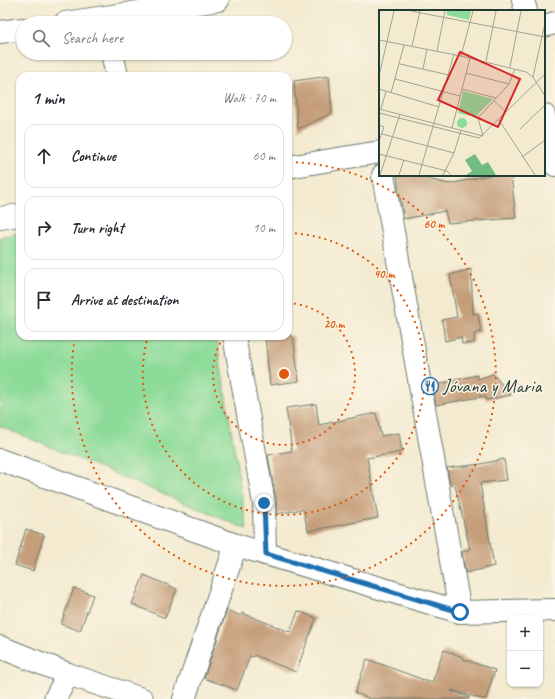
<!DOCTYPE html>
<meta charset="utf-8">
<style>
:root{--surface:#fff;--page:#f7f7f7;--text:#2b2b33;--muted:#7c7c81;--line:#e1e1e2}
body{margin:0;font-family:Caveat,sans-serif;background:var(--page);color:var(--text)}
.controls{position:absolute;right:12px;bottom:12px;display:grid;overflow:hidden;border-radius:8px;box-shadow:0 1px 3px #0004}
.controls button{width:36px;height:36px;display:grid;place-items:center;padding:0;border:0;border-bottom:1px solid var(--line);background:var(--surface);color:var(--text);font:20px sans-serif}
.stop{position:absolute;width:12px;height:12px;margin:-9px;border:3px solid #1f6fb2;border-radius:50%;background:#fff}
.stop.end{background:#1f6fb2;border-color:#fff;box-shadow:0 1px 4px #0008}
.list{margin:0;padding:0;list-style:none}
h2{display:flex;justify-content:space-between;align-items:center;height:52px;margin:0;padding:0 16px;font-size:17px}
h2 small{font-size:13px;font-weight:400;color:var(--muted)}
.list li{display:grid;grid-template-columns:26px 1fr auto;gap:12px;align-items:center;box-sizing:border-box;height:64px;margin:0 8px 8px;padding:0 8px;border:1px solid var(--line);border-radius:12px}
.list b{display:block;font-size:15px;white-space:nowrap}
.list em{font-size:13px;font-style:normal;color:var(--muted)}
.icon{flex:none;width:22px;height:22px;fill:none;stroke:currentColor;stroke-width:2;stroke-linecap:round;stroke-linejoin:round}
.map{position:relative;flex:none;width:555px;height:699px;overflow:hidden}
.search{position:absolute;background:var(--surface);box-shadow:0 1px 3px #0004;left:16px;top:16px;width:276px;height:44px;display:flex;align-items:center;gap:10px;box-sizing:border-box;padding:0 14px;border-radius:22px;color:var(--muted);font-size:15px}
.panel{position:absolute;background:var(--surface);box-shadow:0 1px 3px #0004;left:16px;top:72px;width:276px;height:268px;border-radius:12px}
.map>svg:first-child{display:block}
.green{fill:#8ddb99;stroke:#568c66}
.building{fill:#c59d79}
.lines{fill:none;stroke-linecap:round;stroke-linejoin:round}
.minor-casing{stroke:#697a6b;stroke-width:24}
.minor{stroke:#fff;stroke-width:22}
.route{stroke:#1f6fb2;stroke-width:5}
.ring{fill:none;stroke:#de580e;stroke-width:2;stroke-dasharray:2 4}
.labels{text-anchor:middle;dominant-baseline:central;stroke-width:3;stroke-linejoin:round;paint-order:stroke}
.poi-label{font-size:19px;fill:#1f3d34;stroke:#fcf5e5;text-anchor:start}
.inset-road{fill:none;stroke:#9ea592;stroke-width:1}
.view{fill:#d62828;fill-opacity:0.15;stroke:#d62828;stroke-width:2}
.inset-edge{fill:none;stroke:#1f3d34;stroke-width:2}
.centre{fill:#de580e;stroke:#fcf5e5;stroke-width:2}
.ring-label{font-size:12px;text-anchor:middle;font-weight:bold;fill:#de580e;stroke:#fcf5e5;stroke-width:3;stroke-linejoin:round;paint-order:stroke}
</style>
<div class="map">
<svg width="555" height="699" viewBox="0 0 555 699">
<rect width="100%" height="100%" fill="#fcf5e5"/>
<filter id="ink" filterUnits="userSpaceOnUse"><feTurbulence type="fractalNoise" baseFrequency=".025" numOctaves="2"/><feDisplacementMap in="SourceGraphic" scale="8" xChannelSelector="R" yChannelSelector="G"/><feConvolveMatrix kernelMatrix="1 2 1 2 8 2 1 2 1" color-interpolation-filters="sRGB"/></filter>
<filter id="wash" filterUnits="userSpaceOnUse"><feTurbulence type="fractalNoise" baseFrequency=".012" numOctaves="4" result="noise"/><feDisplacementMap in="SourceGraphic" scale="16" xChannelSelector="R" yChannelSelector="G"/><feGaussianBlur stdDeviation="0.9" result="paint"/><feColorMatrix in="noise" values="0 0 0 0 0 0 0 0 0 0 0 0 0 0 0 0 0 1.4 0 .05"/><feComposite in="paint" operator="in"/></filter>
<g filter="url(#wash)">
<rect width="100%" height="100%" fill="#f3ead0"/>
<polygon class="green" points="20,233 20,336 216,336 247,529 0,426 0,237"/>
<g id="blocks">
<g class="building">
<polygon points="329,76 332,113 298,129 294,81"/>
<polygon points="397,175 423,175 423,178 449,184 490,175 511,175 516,218 448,223 445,211 404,219 399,192"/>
<polygon points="471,269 473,314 478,313 481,332 474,334 474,343 462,344 461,337 445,341 442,320 457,317 450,275"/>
<polygon points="265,336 293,336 299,381 270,385"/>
<polygon points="493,374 511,395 486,400 485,396 436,405 434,392 438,391 436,385 477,375 478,379"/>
<polygon points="316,404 319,425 376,413 381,436 399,433 402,452 367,458 378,518 308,531 303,509 277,514 276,501 268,455 292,451 286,408"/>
<polygon points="504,459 507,480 480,483 494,566 466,573 462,552 470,549 455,485 450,485 447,468 481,464"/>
<polygon points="26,529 44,535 33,571 15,565"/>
<polygon points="144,575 177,589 165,618 132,604"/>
<polygon points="74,588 93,595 80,631 61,624"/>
<polygon points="227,610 241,616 242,613 290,632 298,611 316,618 296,672 254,655 253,657 250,656 237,690 204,678"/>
<polygon points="444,650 463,657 463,659 495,670 486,699 482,699 452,690 451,691 469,697 468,699 371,699 355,693 367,659 432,683"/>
</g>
</g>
</g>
<g filter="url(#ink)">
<use href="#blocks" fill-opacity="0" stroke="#697a6b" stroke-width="1"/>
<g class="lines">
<g class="minor-casing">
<g id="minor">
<polyline points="523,0 526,11"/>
<polyline points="65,23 218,0"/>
<polyline points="544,26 555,23"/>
<polyline points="0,32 23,29"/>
<polyline points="112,53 117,76"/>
<polyline points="544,115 555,165"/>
<polyline points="288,167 380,152"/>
<polyline points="383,175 460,612"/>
<polyline points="0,218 20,215"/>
<polyline points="234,336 264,503 265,554"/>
<polyline points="0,460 236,545 460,612 555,610"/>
<polyline points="0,647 68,674 142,699"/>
<polyline points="55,699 68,674"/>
<polyline points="184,699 236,545"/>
</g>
</g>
<use href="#minor" class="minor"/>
</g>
</g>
<g class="lines" filter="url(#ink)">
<polyline class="route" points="264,503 266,554 460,612"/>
</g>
<g class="ring">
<path d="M288 303A71 71 0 1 1 224 336"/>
<path d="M289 233A141 141 0 1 1 148 336"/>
<path d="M290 162A212 212 0 1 1 75 337"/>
</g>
<defs>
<g id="restaurant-ring" transform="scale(0.9)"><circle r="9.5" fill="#fcf5e5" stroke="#1f6fb2" stroke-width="1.5"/><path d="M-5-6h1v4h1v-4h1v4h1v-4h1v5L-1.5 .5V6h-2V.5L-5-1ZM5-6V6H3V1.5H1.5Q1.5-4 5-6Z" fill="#1f6fb2"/></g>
</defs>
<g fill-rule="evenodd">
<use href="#restaurant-ring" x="430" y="386"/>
</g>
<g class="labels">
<g class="poi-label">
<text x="443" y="386">Jóvana y Maria</text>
</g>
</g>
<g transform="translate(379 10)">
<rect width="166" height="166" fill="#f3ead0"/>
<path d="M 68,1 L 92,1 L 90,10 L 68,5 ZM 84,81 L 114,89 L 96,107 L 79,103 ZM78 113a5 5 0 1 1 10 0a5 5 0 1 1-10 0Z" fill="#8ddb99"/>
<path d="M 96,144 L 103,155 L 109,152 L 117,165 L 87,165 L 93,161 L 86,150 Z" fill="#72bb81"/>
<path class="inset-road" d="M 32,1 L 166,27M 0,30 L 82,46 L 147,62 L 154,67 L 166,86M 33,36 L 41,1M 58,41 L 66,1M 82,46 L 94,1M 107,51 L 117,1M 21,54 L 70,65M 131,57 L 142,1M 44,59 L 48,39M 87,63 L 130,74M 0,66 L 15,1M 154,67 L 166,13M 16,69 L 81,86M 0,79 L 60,97M 83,79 L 117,88M 12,83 L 25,35M 115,91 L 127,102M 0,99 L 104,126 L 99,108 L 130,74 L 136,59M 2,99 L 7,81M 0,103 L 100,128 L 166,64M 120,110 L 156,165M 0,115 L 5,117 L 0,131M 73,118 L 91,48M 141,119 L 166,95M 3,124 L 75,143M 0,144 L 68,161 L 72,165M 143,147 L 166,130M 1,165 L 21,104M 20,165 L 25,150M 40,165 L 75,44M 64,165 L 75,143 L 82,120"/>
<path class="view" d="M 81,42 L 141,69 L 119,117 L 59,90 Z"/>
<rect width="166" height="166" class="inset-edge"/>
</g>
<circle cx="284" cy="374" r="6" class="centre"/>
<g class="ring-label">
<text x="434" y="228">60 m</text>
<text x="384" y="278">40 m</text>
<text x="334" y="328">20 m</text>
</g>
</svg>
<div class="controls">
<button>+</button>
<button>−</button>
</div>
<div class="stop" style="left:460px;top:612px"></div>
<div class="stop end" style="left:264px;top:503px"></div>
<div class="search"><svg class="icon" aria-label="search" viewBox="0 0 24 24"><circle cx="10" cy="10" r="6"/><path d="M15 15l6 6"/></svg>Search here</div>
<section class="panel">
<h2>1 min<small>Walk · 70 m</small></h2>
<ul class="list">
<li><svg class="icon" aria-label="ahead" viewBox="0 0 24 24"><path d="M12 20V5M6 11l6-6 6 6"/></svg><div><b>Continue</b></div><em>60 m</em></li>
<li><svg class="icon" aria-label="right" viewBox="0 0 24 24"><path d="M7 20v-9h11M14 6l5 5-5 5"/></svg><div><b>Turn right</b></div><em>10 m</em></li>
<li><svg class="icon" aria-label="arrive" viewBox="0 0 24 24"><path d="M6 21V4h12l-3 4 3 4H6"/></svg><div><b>Arrive at destination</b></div></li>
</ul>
</section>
</div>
